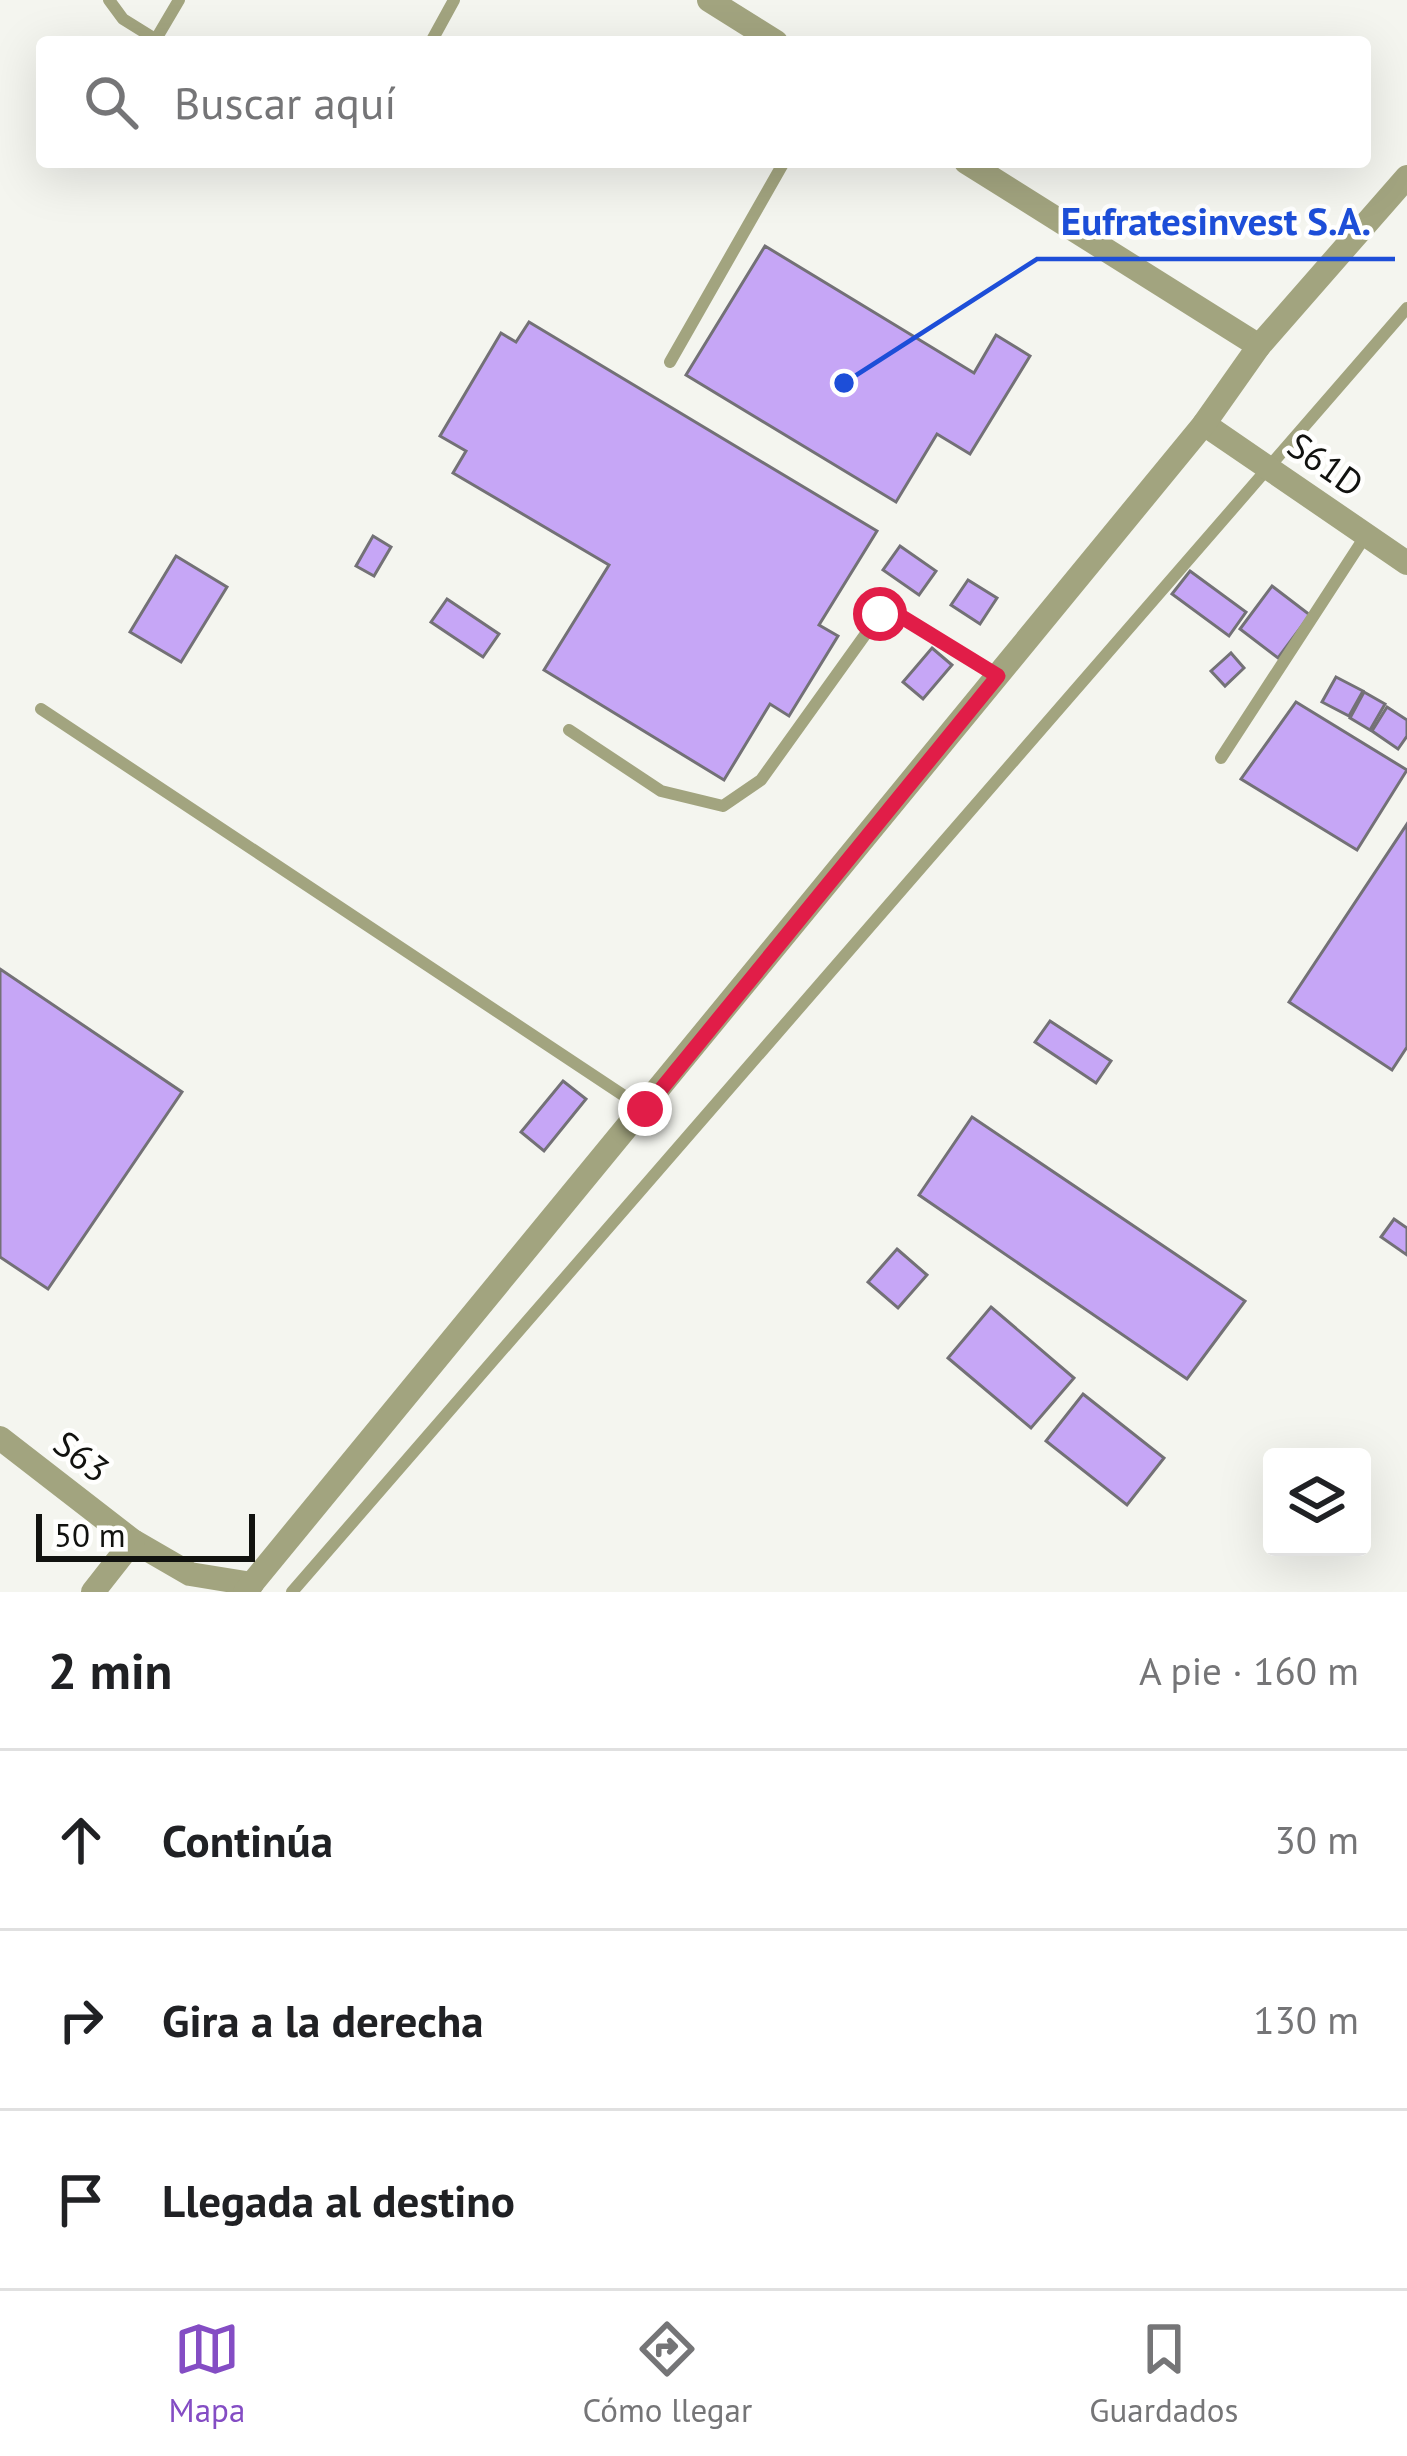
<!DOCTYPE html>
<html lang="es">
<meta charset="utf-8">
<style>
:root{--surface:#fff;--page:#f2f2f2;--text:#202124;--muted:#757577;--line:#e0e0e0;--accent:#844dc4}
body{margin:0;font-family:"PT Sans",sans-serif;background:var(--page);color:var(--text)}
.controls{position:absolute;right:36px;bottom:36px;display:grid;overflow:hidden;border-radius:12px;box-shadow:0 12px 48px #0002}
.controls button{width:108px;height:108px;display:grid;place-items:center;padding:0;border:0;border-bottom:3px solid var(--line);background:var(--surface);color:var(--text);font:60px sans-serif}
.scale{position:absolute;left:36px;bottom:30px;width:219px;box-sizing:border-box;padding-left:12px;border:6px solid #11120f;border-top:0;font-size:33px;line-height:42px;white-space:nowrap;color:#11120f;-webkit-text-stroke:9px #fffffe;paint-order:stroke}
.stop{position:absolute;width:36px;height:36px;margin:-27px;border:9px solid #e11d48;border-radius:50%;background:#fff}
.stop.end{background:#e11d48;border-color:#fff;box-shadow:0 3px 12px #0008}
.list{margin:0;padding:0;list-style:none}
h2{display:flex;justify-content:space-between;align-items:center;height:156px;margin:0;padding:0 48px;font-size:51px}
h2 small{font-size:39px;font-weight:400;color:var(--muted)}
.list li{display:grid;grid-template-columns:78px 1fr auto;gap:36px;align-items:center;box-sizing:border-box;height:180px;padding:0 48px;border-top:3px solid var(--line)}
.list b{display:block;font-size:45px;white-space:nowrap}
.list em{font-size:39px;font-style:normal;color:var(--muted)}
.icon{flex:none;width:66px;height:66px;fill:none;stroke:currentColor;stroke-width:2;stroke-linecap:round;stroke-linejoin:round}
.map{position:relative;flex:none;width:1407px;height:1592px;overflow:hidden}
.search{position:absolute;background:var(--surface);box-shadow:0 12px 48px #0002;left:36px;right:36px;top:36px;height:132px;display:flex;align-items:center;gap:30px;box-sizing:border-box;padding:0 42px;border-radius:12px;color:var(--muted);font-size:45px}
.sheet{height:696px;background:var(--surface)}
nav{display:flex;justify-content:space-around;align-items:center;box-sizing:border-box;height:168px;border-top:3px solid var(--line);background:var(--surface);font-size:33px;color:var(--muted)}
nav a{display:grid;justify-items:center;gap:6px}
nav .on{color:var(--accent)}
.map>svg:first-child{display:block}
.building{fill:#c6a6f6;stroke:#737176;stroke-width:3}
.lines{fill:none;stroke-linecap:round;stroke-linejoin:round}
.service{stroke:#a2a47f;stroke-width:12}
.minor{stroke:#a2a47f;stroke-width:24}
.route{stroke:#e11d48;stroke-width:15}
.labels{text-anchor:middle;dominant-baseline:central;stroke-width:9;stroke-linejoin:round;paint-order:stroke}
.street-label{font-size:36px;fill:#11120f;stroke:#fffffe}
.leader{fill:none;stroke:#1d4ed8;stroke-width:4.5}
.callout-dot{fill:#1d4ed8;stroke:#fffffe;stroke-width:4.5}
.callout-label{font-size:39px;text-anchor:middle;font-weight:bold;fill:#1d4ed8;stroke:#fffffe;stroke-width:9;stroke-linejoin:round;paint-order:stroke}
</style>
<div class="map">
<svg width="1407" height="1592" viewBox="0 0 1407 1592">
<rect width="100%" height="100%" fill="#f4f5ef"/>
<g class="building">
<polygon points="765,246 974,373 996,335 1030,356 970,454 937,434 896,502 686,375"/>
<polygon points="529,322 877,531 819,625 838,636 789,716 770,704 724,780 544,670 609,565 453,473 466,451 440,436 501,333 516,342"/>
<polygon points="373,536 391,547 374,576 356,566"/>
<polygon points="900,546 936,571 919,595 883,570"/>
<polygon points="176,556 227,587 181,662 130,632"/>
<polygon points="1190,571 1246,612 1229,636 1172,594"/>
<polygon points="968,580 997,598 980,624 951,605"/>
<polygon points="1272,586 1310,615 1278,658 1240,629"/>
<polygon points="447,599 499,634 483,657 431,622"/>
<polygon points="932,648 952,665 923,699 903,682"/>
<polygon points="1231,653 1244,668 1225,686 1211,671"/>
<polygon points="1336,677 1363,691 1349,716 1322,702"/>
<polygon points="1364,692 1385,704 1370,730 1350,718"/>
<polygon points="1296,702 1407,770 1357,850 1241,779"/>
<polygon points="1387,707 1407,720 1407,736 1398,749 1372,731"/>
<polygon points="1407,824 1407,1047 1392,1070 1289,1002"/>
<polygon points="0,969 182,1092 48,1289 0,1257"/>
<polygon points="1050,1021 1111,1061 1096,1083 1035,1042"/>
<polygon points="563,1081 586,1099 544,1151 521,1132"/>
<polygon points="972,1117 1245,1301 1187,1379 919,1195"/>
<polygon points="1394,1219 1407,1228 1407,1255 1381,1237"/>
<polygon points="897,1249 927,1275 898,1308 868,1282"/>
<polygon points="991,1307 1074,1378 1031,1428 948,1358"/>
<polygon points="1083,1394 1164,1458 1127,1505 1046,1441"/>
</g>
<g class="lines">
<g class="service">
<polyline points="109,0 123,19 160,42"/>
<polyline points="156,39 179,0"/>
<polyline points="431,42 454,0"/>
<polyline points="670,362 784,162"/>
<polyline points="41,709 644,1109"/>
<polyline points="569,730 661,791 723,806 761,780 880,614 897,614 997,675"/>
<polyline points="1221,758 1366,535"/>
<polyline points="292,1592 1407,308"/>
</g>
<g class="minor">
<polyline points="709,0 776,42"/>
<polyline points="966,162 1259,346"/>
<polyline points="1204,424 1407,563"/>
<polyline points="0,1438 133,1541 190,1574 252,1584"/>
<polyline points="93,1592 133,1541"/>
<polyline points="245,1592 1204,424 1259,346 1407,177"/>
</g>
</g>
<g class="lines">
<polyline class="route" points="645,1109 998,676 897,614 880,614"/>
</g>
<g class="labels">
<g class="street-label">
<text transform="translate(1326 464) rotate(35)">S61D</text>
<text transform="translate(82 1456) rotate(38)">S63</text>
</g>
</g>
<path class="leader" d="M844 383L1037 259H1395"/>
<circle class="callout-dot" cx="844" cy="383" r="12"/>
<g class="callout-label">
<text x="1216" y="235">Eufratesinvest S.A.</text>
</g>
</svg>
<div class="controls">
<button><svg class="icon" aria-label="layers" viewBox="0 0 24 24"><path d="M12 4l9 5-9 5-9-5zM3 14l9 5 9-5"/></svg></button>
</div>
<div class="scale">50 m</div>
<div class="stop" style="left:880px;top:614px"></div>
<div class="stop end" style="left:645px;top:1109px"></div>
<div class="search"><svg class="icon" aria-label="search" viewBox="0 0 24 24"><circle cx="10" cy="10" r="6"/><path d="M15 15l6 6"/></svg>Buscar aquí</div>
</div>
<section class="sheet">
<h2>2 min<small>A pie · 160 m</small></h2>
<ul class="list">
<li><svg class="icon" aria-label="ahead" viewBox="0 0 24 24"><path d="M12 20V5M6 11l6-6 6 6"/></svg><div><b>Continúa</b></div><em>30 m</em></li>
<li><svg class="icon" aria-label="right" viewBox="0 0 24 24"><path d="M7 20v-9h11M14 6l5 5-5 5"/></svg><div><b>Gira a la derecha</b></div><em>130 m</em></li>
<li><svg class="icon" aria-label="arrive" viewBox="0 0 24 24"><path d="M6 21V4h12l-3 4 3 4H6"/></svg><div><b>Llegada al destino</b></div></li>
</ul>
</section>
<nav>
<a class="on"><svg class="icon" aria-label="map" viewBox="0 0 24 24"><path d="M3 6l6-2 6 2 6-2v14l-6 2-6-2-6 2zM9 4v14M15 6v14"/></svg>Mapa</a>
<a><svg class="icon" aria-label="directions" viewBox="0 0 24 24"><path d="M12 3l9 9-9 9-9-9zM9 14v-3h6M13 9l2 2-2 2"/></svg>Cómo llegar</a>
<a><svg class="icon" aria-label="saved" viewBox="0 0 24 24"><path d="M7 4h10v16l-5-4-5 4z"/></svg>Guardados</a>
</nav>
